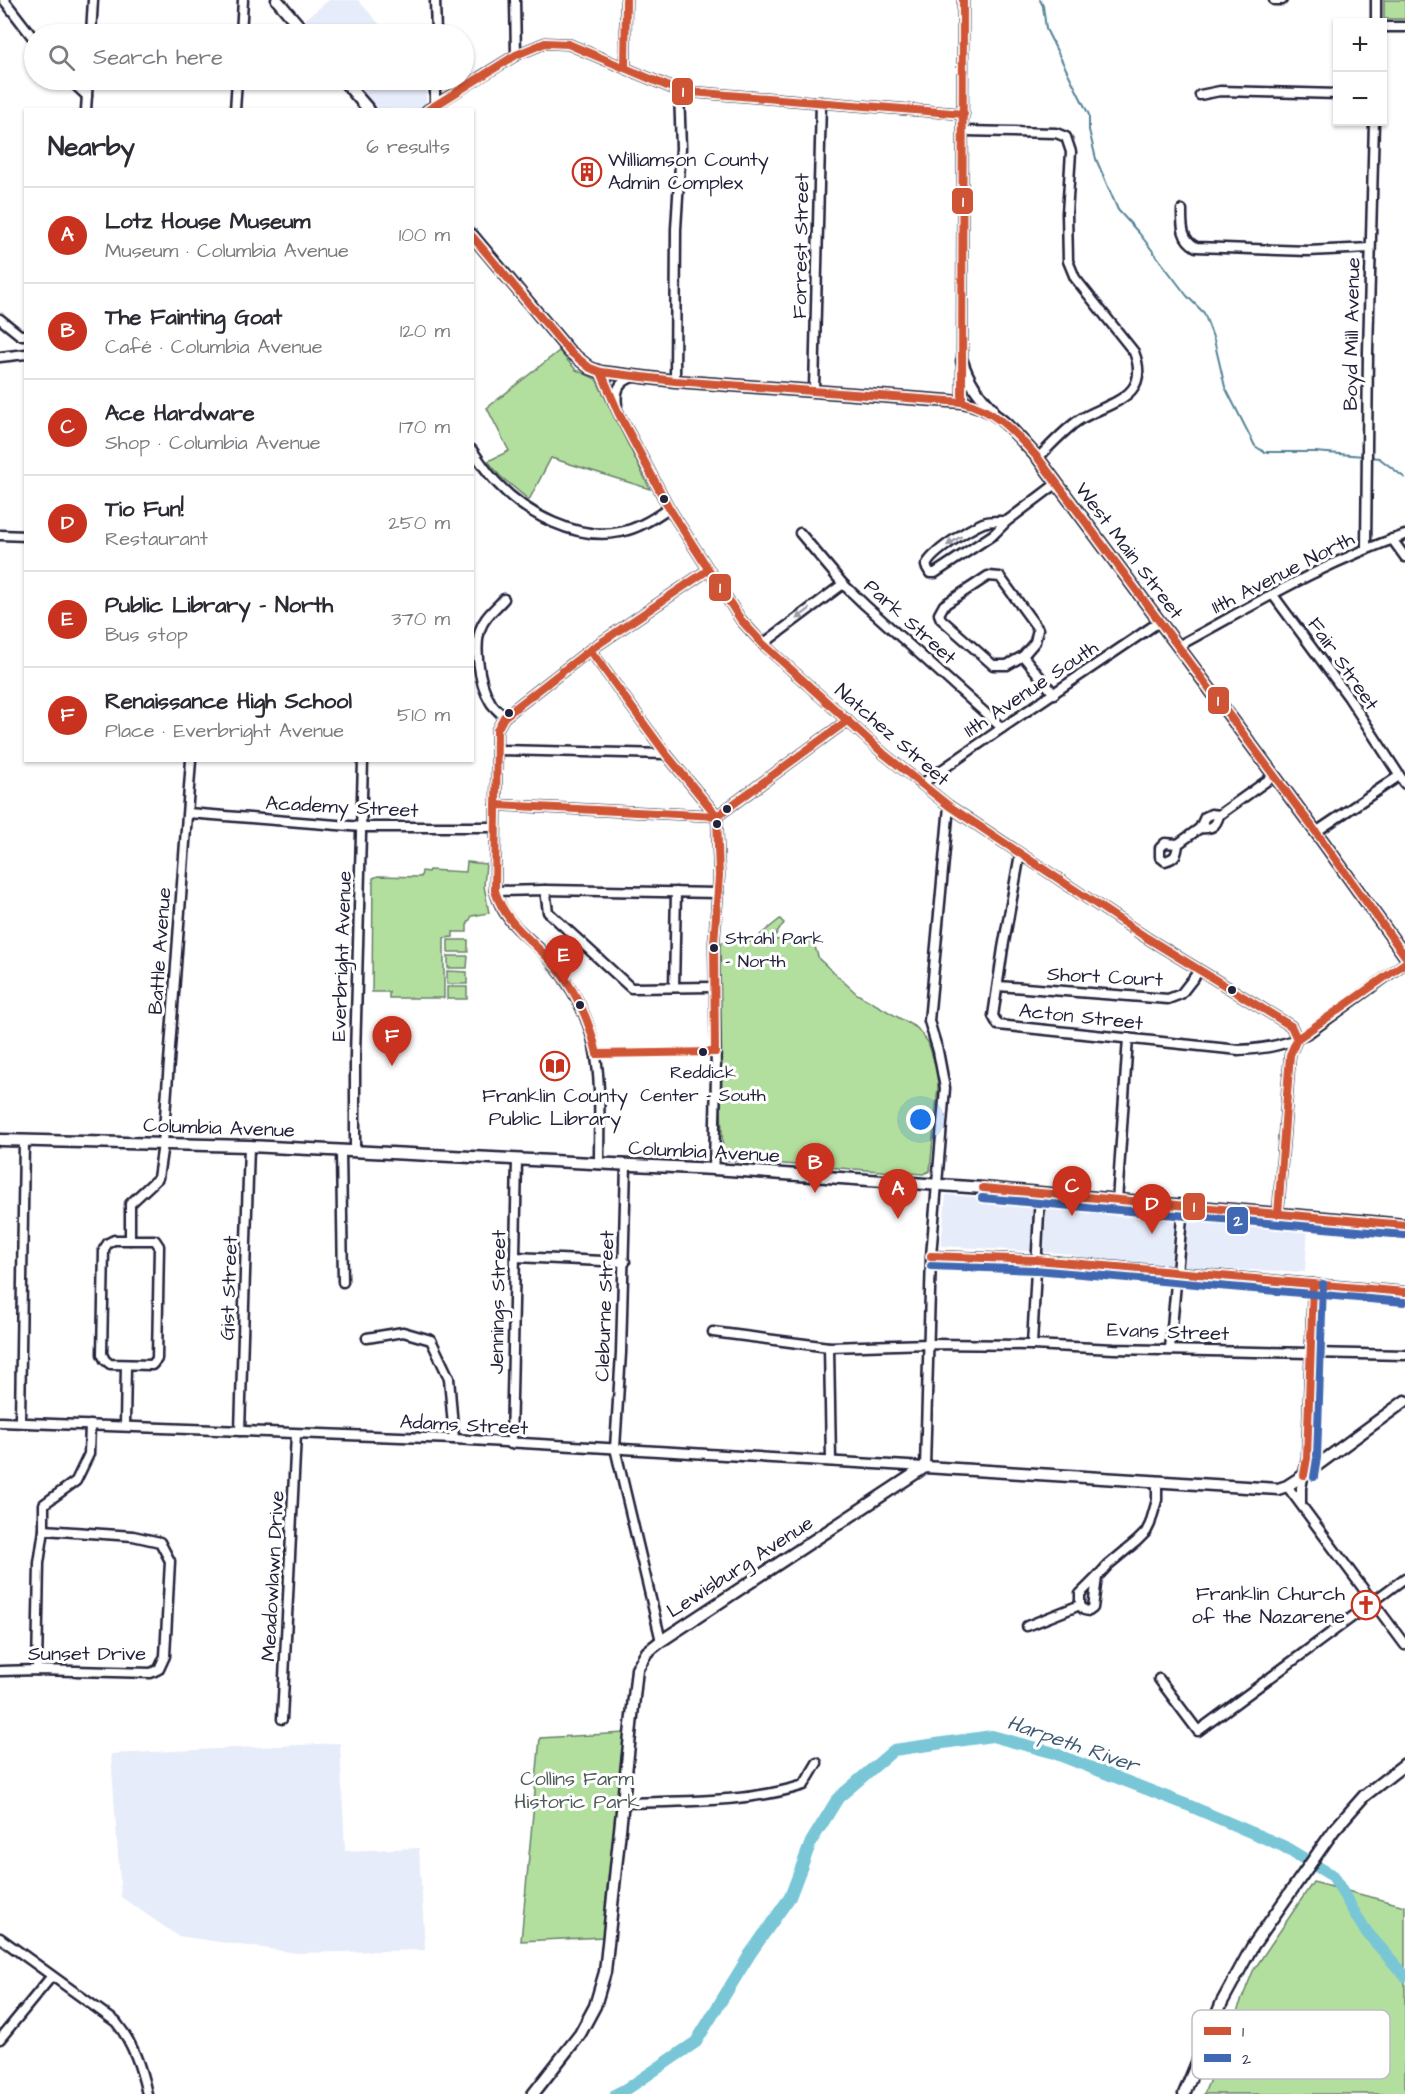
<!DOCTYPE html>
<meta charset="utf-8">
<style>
:root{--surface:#fff;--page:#f2f2f3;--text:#2b2b33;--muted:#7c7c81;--line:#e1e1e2;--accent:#c8321e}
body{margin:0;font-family:"Architects Daughter",sans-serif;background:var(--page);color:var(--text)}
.controls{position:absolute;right:18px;top:18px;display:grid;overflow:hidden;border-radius:0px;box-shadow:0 2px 4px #0004}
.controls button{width:54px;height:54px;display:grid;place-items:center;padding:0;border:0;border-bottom:2px solid var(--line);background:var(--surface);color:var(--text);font:30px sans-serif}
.you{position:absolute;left:921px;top:1120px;width:21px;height:21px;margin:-15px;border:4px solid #fff;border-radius:50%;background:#1a73e8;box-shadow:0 0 0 9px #1a73e833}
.badge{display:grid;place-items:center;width:39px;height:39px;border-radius:50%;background:var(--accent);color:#fff;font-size:20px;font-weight:700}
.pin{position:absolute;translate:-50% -50px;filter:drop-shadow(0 2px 3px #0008)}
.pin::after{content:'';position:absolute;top:32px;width:21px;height:18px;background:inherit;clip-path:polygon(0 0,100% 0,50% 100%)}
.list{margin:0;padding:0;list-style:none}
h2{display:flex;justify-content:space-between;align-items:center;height:78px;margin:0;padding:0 24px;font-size:26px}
h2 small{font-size:20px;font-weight:400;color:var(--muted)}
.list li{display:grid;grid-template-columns:39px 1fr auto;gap:18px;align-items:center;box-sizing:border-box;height:96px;padding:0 24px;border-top:2px solid var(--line)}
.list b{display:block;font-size:22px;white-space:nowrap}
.list p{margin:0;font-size:20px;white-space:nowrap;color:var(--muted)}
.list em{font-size:20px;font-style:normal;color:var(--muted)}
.icon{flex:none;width:33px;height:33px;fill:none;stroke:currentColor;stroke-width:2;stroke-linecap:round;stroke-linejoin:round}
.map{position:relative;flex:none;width:1405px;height:2094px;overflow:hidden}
.search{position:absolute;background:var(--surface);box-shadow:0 2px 4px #0004;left:24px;top:24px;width:450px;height:66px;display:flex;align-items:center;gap:15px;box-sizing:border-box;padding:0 21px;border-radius:33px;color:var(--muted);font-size:22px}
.panel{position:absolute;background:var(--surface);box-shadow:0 2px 4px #0004;left:24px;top:108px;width:450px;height:654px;border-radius:0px}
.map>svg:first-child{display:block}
.built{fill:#e7ecfa}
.green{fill:#b2df9d;stroke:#6a806c;stroke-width:1.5}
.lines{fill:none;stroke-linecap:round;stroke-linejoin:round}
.stream{stroke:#568499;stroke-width:2}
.river{stroke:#79c6d7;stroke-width:12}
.minor-casing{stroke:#22223b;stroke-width:13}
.major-casing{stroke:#22223b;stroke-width:15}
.minor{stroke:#fff;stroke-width:8}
.major{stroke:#fff;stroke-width:10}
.bus-1-casing{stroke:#fff;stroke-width:12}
.bus-2-casing{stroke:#fff;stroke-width:12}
.bus-1{stroke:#cf5436;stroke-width:8}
.bus-2{stroke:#4168b2;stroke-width:8}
.oneway{fill:#9c9ca7}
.bus-dot{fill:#22223b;stroke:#fff;stroke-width:2}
.labels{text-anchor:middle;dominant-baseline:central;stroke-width:6;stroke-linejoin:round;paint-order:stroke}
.bus-label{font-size:18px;fill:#22223b;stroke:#fff;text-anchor:start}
.poi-label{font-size:20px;fill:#22223b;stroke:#fff;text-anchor:start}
.street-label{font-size:20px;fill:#22223b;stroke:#fff}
.park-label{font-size:20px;fill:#4d5b58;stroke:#fff}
.water-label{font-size:21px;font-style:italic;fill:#405b72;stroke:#fff}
.key{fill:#fff;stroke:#bdbdc4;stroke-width:1.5}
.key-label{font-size:16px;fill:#22223b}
.line-badge{stroke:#fff;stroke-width:2}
.badge-label{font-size:16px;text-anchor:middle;font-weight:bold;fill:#fff}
</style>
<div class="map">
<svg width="1405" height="2094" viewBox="0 0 1405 2094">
<rect width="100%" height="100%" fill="#fff"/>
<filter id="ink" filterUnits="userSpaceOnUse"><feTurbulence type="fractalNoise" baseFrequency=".0167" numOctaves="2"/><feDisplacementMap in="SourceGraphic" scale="12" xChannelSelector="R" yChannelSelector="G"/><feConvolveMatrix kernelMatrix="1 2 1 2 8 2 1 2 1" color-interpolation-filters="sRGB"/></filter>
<g filter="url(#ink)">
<g class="built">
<polygon points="329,0 358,0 388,34 312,34 302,22"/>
<polygon points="349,80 426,80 426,106 421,109 374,109"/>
<polygon points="946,1195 1145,1209 1308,1226 1305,1272 1218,1269 1098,1260 1062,1253 941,1246"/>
<polygon points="340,1743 345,1851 419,1848 425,1950 297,1953 178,1936 121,1897 111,1754"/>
</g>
<g class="green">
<rect x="1384" y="0" width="21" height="19"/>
<polygon points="559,351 576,370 596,379 650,489 551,458 529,500 500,476 488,461 509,451 487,408"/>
<polygon points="467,862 486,864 484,886 489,913 472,916 467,925 467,932 453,932 453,937 444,938 444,998 389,998 389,992 372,992 373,878 378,876 421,877 422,871 428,872 429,870 466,872"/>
<polygon points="780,919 784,923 772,940 812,938 819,959 857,994 917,1028 928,1042 939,1076 930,1171 923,1174 727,1160 723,1155 714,943 761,941 760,935"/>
<rect x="448" y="940" width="20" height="12"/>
<polygon points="448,956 468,956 467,968 448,968"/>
<polygon points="447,971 467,972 467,984 447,984"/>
<rect x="447" y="987" width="20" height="12"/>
<polygon points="625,1733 604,1937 521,1941 540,1738"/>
<polygon points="1313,1882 1405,1906 1405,2094 1204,2094 1253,1971"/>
</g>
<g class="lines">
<g class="stream">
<polyline points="1040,0 1043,6 1046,29 1089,115 1089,130 1096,159 1118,210 1139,233 1187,296 1204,313 1214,340 1225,387 1255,446 1264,452 1315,452 1364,456"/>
<polyline points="1369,457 1379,458 1405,478"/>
</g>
<polyline class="river" points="616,2094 630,2087 696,2042 750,1954 790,1897 811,1842 838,1798 894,1750 992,1736 1051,1752 1190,1806 1283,1846 1333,1876 1364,1929 1405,1976"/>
<g class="minor-casing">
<g id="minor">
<polyline points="4,0 34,39"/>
<polyline points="435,0 436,34"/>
<polyline points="515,0 516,55"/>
<polyline points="1274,0 1282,0"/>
<polyline points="1376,22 1376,0"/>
<polyline points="1382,27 1405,27"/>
<polyline points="91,34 93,0"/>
<polyline points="241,34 243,0"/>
<polyline points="625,68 626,0"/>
<polyline points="70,80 87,96"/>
<polyline points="1200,95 1220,91 1338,94"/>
<polyline points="435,104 435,80"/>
<polyline points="86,110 88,80"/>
<polyline points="235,110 237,80"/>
<polyline points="427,110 516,55 545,43 568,44 679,91 964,114"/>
<path d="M 964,131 L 1056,133 L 1066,137 L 1071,152 L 1067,213 L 1068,261 L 1075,278 L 1134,352 C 1152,398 1109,402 1079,420 C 1064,430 1050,446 1038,458"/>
<path d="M 1182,210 C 1182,225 1181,239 1196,247 L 1308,251 L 1370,248"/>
<polyline points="0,319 20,335 26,335"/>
<polyline points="0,357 26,354"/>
<polyline points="601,372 618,412 669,508 741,620 763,644 884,754 949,806 1147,938 1291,1026 1297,1039"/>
<polyline points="675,381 676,229 681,148 679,91"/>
<polyline points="814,390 821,102"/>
<polyline points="962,402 963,0"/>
<path d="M 617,405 C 615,390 619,382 633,377"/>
<path d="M 472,450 C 480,461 487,473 497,483 C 526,514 577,541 620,532 C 638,529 654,518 669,508"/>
<path d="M 1007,521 C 1000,521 990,520 983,523 C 969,529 930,553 926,566 L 930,573 L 935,573 L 994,534 L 1007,521 L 1056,484"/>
<polyline points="800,533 843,584 865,605 1002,728"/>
<polyline points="0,535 26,536"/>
<polyline points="1392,539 1405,557"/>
<polyline points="1366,548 1368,352 1374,122"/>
<polyline points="1273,595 1349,698 1405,784"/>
<path d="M 504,599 C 498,606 490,612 485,620 C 471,639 479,684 491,703 C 494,708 500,712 504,717"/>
<polyline points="763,644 843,584"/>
<path d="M 1178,646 C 1252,606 1326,561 1405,535"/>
<polyline points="590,650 666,754 717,816 719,876 714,943 716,1075 714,1169"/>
<polyline points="1023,656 1035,642 1038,629 1000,577 988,576 944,605 939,614 941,619 993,665 1007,665 1023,656 1054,694"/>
<polyline points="498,750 666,754"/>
<polyline points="923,783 1002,728 1159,622"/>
<polyline points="496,805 717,816 848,720"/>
<polyline points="188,813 362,827 494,827"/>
<path d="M 1200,828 C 1211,829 1216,827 1219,815"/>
<polyline points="1316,832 1399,776"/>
<path d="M 1178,844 C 1177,854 1176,858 1165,861 L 1160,857 L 1160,848 L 1165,843 L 1178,844 L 1200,828 L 1205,817 L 1211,814 L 1219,815 L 1275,775"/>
<path d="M 1020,854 L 1003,948 L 993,1016 L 998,1025 L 1239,1050 C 1265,1049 1288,1045 1310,1032 L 1405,963"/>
<polyline points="545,890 718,893"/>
<polyline points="495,891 545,890 548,912 631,988 714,987"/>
<polyline points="998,986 1168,999 1181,994 1199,971"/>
<polyline points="674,987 676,892"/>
<polyline points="341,1151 343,1282"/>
<polyline points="355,1152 355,1056 363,760"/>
<path d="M 599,1164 C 599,1082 607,1028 551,961 C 529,935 505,926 495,891 L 497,730 L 504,717 L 590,650 L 708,570"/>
<polyline points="626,1165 621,1353 615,1448 661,1641"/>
<polyline points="1117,1201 1128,1038"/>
<polyline points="1278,1214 1290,1055 1297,1039"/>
<polygon points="114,1240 155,1240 159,1246 157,1359 152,1365 110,1364 105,1360 102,1354 104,1249 108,1243"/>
<polyline points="130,1240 130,1204 158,1178 163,1144 191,760"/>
<polyline points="931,1256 1036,1260 1405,1292"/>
<polyline points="515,1257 625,1262"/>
<polyline points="713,1332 829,1347 929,1344 1032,1345 1114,1349 1405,1355"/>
<polyline points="367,1338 403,1332 431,1340 449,1378 454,1439"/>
<polyline points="1032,1345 1040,1194"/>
<polyline points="829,1347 831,1461"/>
<polyline points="1170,1349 1183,1207"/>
<polyline points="0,1422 454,1439 925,1467 931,1256 945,1088 938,1051 929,1021 949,806"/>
<polyline points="20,1422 24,1140"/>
<polyline points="125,1426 126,1365"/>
<polyline points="240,1431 249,1146"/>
<polyline points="511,1444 517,1160"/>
<polyline points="1287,1486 1405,1645"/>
<polyline points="1301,1503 1301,1488 1307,1458 1313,1284"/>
<polyline points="1097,1577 1080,1594 1080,1605 1084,1610 1089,1611 1093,1608 1097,1577 1108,1565 1137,1541 1146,1532 1150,1524 1157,1500 1157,1482"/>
<polyline points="1027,1626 1080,1605"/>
<polyline points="37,1670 39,1563 44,1530 44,1504 76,1481 89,1454 90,1425"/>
<polyline points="0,1671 37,1670 151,1673 159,1669 165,1656 170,1561 160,1542 133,1536 44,1530"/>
<polyline points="1159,1679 1198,1731 1405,1578"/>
<polyline points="282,1719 296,1434"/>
<path d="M 624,1803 C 684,1801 747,1803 804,1785 L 817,1763"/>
<path d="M 0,1938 L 116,2022 C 133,2043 141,2067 147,2094"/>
<polyline points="0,2039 51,1977"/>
</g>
</g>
<g class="major-casing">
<g id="major">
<polyline points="277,0 306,34"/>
<polyline points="343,80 369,110"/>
<path d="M 472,235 L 569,351 L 590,368 L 601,372 L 675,381 L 962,402 C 999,408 1014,433 1038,458 L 1316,832 L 1405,956"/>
<path d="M 962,361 C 968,381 978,394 992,409"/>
<polyline points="0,1140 249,1146 714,1169 983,1188 1405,1225"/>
<polyline points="533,2094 580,2034 595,2006 605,1972 637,1669 647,1652 661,1641 925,1467 1278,1489 1287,1486 1304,1475 1405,1401"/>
<polyline points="1184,2094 1222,2002 1252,1947 1334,1830 1364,1796 1405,1764"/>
</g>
</g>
<use href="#minor" class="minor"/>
<use href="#major" class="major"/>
<g class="bus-1-casing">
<g id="bus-1">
<polyline points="625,68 626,0"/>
<polyline points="428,110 516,55 545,43 568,44 679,91 964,114"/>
<path d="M 472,236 L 569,351 L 590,368 L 601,372 L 675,381 L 962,402 C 996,410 1015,433 1038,458 L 1316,832 L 1405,956"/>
<polyline points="601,372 618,412 669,508 741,620 763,644 884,754 949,806 1147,938 1291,1026 1297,1039"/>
<polyline points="962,402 963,0"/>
<polyline points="590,650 666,754 717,816 719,876 714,943 715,1052"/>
<polyline points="496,805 717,816 848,720"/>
<path d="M 597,1054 C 589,1018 574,986 549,959 C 528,937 505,922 495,891 L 497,730 L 504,717 L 590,650 L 708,570"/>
<polyline points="597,1054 715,1052"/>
<polyline points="983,1188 1405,1225"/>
<polyline points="1278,1214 1290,1055 1297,1039 1405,963"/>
<polyline points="931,1256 1036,1260 1405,1292"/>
<polyline points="1304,1475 1307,1458 1313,1284"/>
</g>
</g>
<g class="bus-2-casing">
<g id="bus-2">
<polyline points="982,1198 1404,1235"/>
<polyline points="931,1266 1035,1270 1404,1302"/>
<polyline points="1314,1477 1317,1458 1323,1284"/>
</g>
</g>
<use href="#bus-1" class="bus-1"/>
<use href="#bus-2" class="bus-2"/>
</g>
<defs><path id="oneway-solid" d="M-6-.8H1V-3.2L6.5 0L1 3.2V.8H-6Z" transform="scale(1.5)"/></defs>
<g class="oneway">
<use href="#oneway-solid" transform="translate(954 541) rotate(148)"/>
<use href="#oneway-solid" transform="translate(803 614) rotate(143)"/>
</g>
</g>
<defs>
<g id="building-ring" transform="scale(1.5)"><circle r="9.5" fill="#fff" stroke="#c8321e" stroke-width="1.5"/><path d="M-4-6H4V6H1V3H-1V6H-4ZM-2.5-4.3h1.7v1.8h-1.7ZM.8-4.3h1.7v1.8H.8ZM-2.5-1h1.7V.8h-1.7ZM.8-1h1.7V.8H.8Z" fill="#c8321e"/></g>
<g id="library-ring" transform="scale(1.5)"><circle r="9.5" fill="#fff" stroke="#c8321e" stroke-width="1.5"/><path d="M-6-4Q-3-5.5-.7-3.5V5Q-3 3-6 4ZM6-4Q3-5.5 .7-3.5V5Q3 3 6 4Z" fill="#c8321e"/></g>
<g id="church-ring" transform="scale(1.5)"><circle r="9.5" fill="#fff" stroke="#c8321e" stroke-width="1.5"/><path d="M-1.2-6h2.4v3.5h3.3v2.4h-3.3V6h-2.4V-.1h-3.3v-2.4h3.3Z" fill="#c8321e"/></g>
</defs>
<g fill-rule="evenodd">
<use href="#building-ring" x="587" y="172"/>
<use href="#library-ring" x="555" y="1066"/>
<use href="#church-ring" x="1366" y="1605"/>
</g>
<g class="bus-dot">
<circle cx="664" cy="499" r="5"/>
<circle cx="509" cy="713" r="5"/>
<circle cx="727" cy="809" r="5"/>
<circle cx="717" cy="824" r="5"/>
<circle cx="714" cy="948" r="5"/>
<circle cx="1232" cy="990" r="5"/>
<circle cx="580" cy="1005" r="5"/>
<circle cx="703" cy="1052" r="5"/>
</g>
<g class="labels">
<g class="bus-label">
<text x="725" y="938">Strahl Park<tspan x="725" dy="23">- North</tspan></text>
<text x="703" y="1072" text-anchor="middle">Reddick<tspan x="703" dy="23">Center - South</tspan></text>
</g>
<g class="poi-label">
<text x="608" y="160">Williamson County<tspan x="608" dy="23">Admin Complex</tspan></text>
<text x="555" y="1096" text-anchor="middle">Franklin County<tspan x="555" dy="23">Public Library</tspan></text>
<text x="1345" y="1594" text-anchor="end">Franklin Church<tspan x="1345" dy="23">of the Nazarene</tspan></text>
</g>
<g class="street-label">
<text transform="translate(801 246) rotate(-89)">Forrest Street</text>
<text transform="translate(1352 334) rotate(-89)">Boyd Mill Avenue</text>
<text transform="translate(1129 551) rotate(53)">West Main Street</text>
<text transform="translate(1283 573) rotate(-27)">11th Avenue North</text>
<text transform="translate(910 622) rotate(42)">Park Street</text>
<text transform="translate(1343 664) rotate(55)">Fair Street</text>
<text transform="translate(1031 689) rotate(-34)">11th Avenue South</text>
<text transform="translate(892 735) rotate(41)">Natchez Street</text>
<text transform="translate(342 807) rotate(3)">Academy Street</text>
<text transform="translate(160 951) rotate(-86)">Battle Avenue</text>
<text transform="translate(342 956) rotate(-88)">Everbright Avenue</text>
<text transform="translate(1105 977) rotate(3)">Short Court</text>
<text transform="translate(1081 1017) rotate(6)">Acton Street</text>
<text transform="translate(219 1128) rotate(2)">Columbia Avenue</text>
<text transform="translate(704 1152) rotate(3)">Columbia Avenue</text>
<text transform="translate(229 1288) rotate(-88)">Gist Street</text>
<text transform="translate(498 1302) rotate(-89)">Jennings Street</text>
<text transform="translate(605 1306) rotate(-88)">Cleburne Street</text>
<text transform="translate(1168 1332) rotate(2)">Evans Street</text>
<text transform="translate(464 1425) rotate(3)">Adams Street</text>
<text transform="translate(740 1567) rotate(-33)">Lewisburg Avenue</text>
<text transform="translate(273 1576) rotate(-87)">Meadowlawn Drive</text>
<text x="87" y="1654">Sunset Drive</text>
</g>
<g class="park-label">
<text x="577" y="1779">Collins Farm<tspan x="577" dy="23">Historic Park</tspan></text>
</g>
<g class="water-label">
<text transform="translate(1073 1744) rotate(19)">Harpeth River</text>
</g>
</g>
<rect x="1192" y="2010" width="198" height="69" rx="9" class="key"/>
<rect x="1204" y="2027" width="27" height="8" fill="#cf5436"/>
<rect x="1204" y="2054" width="27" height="8" fill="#4168b2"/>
<g class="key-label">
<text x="1242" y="2037">1</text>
<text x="1242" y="2064">2</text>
</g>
<g class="line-badge">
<rect x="671" y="77" width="23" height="29" rx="6" fill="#cf5436"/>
<rect x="951" y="187" width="23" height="28" rx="6" fill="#cf5436"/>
<rect x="708" y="573" width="24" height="29" rx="6" fill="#cf5436"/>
<rect x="1207" y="686" width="23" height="29" rx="6" fill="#cf5436"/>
<rect x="1182" y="1192" width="24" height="29" rx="6" fill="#cf5436"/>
<rect x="1226" y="1206" width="23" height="29" rx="6" fill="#4168b2"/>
</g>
<g class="badge-label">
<text x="683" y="97">1</text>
<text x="963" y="207">1</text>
<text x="720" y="593">1</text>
<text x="1218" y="706">1</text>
<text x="1194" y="1212">1</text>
<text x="1238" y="1226">2</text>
</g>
</svg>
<div class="controls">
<button>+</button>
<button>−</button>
</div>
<div class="you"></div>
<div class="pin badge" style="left:898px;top:1219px">A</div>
<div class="pin badge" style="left:815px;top:1193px">B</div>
<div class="pin badge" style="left:1072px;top:1216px">C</div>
<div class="pin badge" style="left:1152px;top:1234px">D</div>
<div class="pin badge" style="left:564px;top:985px">E</div>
<div class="pin badge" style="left:392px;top:1066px">F</div>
<div class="search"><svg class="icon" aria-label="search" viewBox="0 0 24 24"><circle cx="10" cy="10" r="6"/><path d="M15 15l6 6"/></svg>Search here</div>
<section class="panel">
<h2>Nearby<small>6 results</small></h2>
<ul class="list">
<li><span class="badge">A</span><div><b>Lotz House Museum</b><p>Museum · Columbia Avenue</p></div><em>100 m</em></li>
<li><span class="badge">B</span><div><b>The Fainting Goat</b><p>Café · Columbia Avenue</p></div><em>120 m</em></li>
<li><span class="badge">C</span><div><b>Ace Hardware</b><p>Shop · Columbia Avenue</p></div><em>170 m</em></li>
<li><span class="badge">D</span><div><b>Tio Fun!</b><p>Restaurant</p></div><em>250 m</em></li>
<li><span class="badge">E</span><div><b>Public Library - North</b><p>Bus stop</p></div><em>370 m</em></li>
<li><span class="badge">F</span><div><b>Renaissance High School</b><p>Place · Everbright Avenue</p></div><em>510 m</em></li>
</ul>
</section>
</div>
